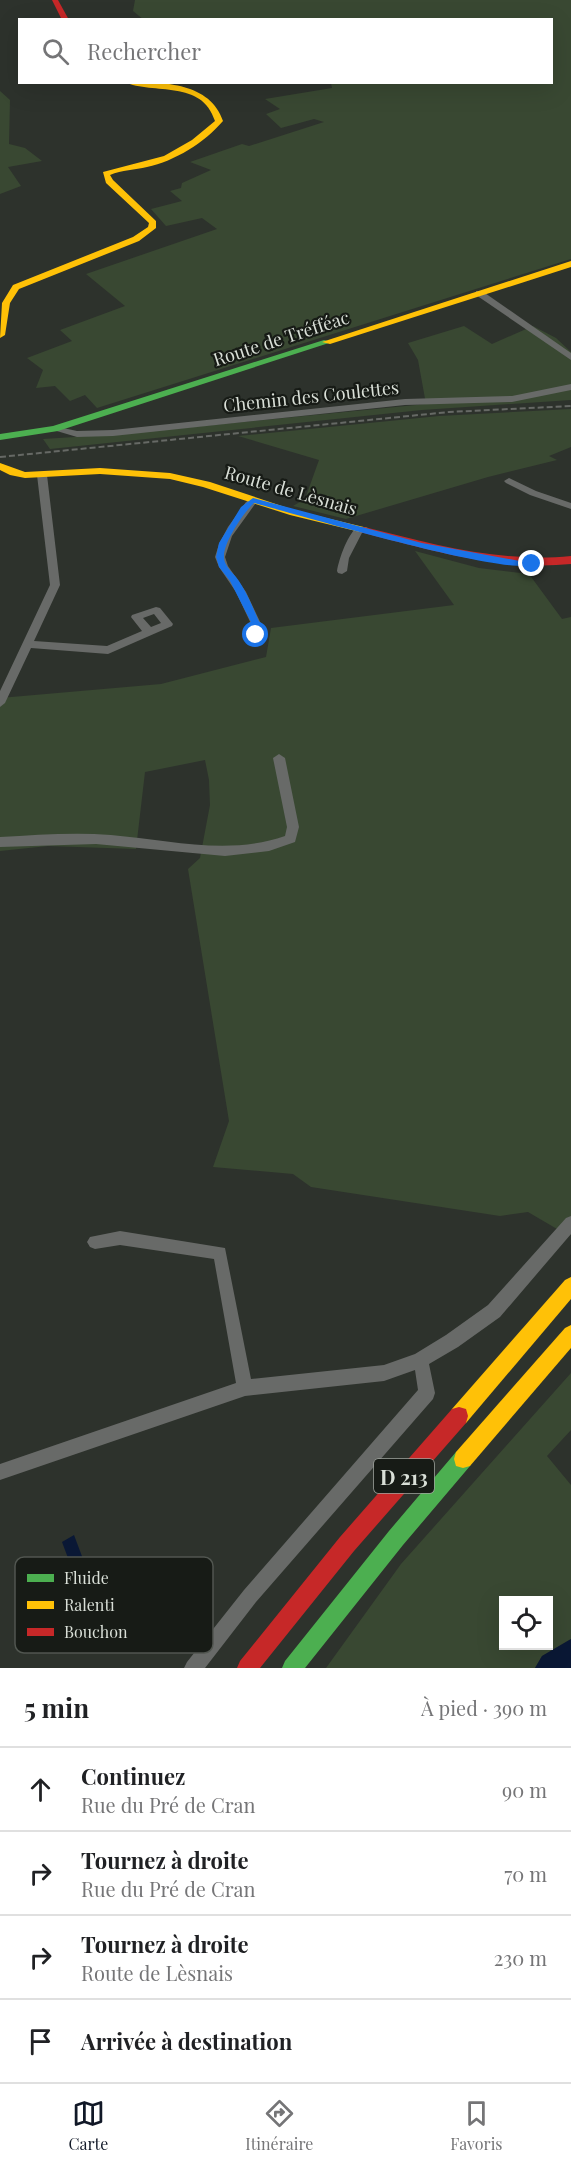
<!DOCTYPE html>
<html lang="fr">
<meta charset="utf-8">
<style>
:root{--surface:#fff;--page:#f6f6f6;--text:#202124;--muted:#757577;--line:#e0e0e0;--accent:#111827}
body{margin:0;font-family:"Playfair Display",serif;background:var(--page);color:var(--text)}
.controls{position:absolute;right:18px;bottom:18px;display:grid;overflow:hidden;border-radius:0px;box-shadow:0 6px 24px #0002}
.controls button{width:54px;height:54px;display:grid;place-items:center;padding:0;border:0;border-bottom:2px solid var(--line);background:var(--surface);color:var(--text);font:30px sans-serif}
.stop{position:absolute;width:18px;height:18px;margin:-14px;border:4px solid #1a73e8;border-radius:50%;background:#fff}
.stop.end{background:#1a73e8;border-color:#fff;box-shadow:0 2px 6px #0008}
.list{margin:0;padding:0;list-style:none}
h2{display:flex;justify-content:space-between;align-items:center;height:78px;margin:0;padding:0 24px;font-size:26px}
h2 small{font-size:20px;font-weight:400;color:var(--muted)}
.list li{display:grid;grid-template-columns:39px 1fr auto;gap:18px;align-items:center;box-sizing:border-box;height:84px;padding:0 24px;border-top:2px solid var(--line)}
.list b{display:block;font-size:22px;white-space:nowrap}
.list p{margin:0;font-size:20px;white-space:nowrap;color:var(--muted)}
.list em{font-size:20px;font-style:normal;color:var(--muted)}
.icon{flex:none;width:33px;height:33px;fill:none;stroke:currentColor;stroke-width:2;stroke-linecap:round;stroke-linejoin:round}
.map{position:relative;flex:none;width:571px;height:1668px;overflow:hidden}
.search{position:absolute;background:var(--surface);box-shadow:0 6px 24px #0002;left:18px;right:18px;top:18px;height:66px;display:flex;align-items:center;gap:15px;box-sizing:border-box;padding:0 21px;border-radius:0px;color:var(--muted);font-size:22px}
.sheet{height:414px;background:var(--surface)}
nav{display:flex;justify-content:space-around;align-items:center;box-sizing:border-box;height:84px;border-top:2px solid var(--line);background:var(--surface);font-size:16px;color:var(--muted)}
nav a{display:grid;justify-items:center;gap:3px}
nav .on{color:var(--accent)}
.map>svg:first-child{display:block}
.green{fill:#394832;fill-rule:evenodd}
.water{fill:#0a1835}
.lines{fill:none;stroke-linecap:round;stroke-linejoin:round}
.street{fill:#686a68;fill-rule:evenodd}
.fast{fill:#4caf50;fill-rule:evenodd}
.slow{fill:#ffc107;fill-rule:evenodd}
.jam{fill:#c62828;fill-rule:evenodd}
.rail{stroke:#666965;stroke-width:2;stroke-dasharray:6 3;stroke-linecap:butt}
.route{fill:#1a73e8}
.labels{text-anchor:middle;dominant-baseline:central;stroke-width:4.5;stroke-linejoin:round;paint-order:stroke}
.far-street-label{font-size:18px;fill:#d9dfd7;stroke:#171b16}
.shield{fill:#171b16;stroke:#9fa49d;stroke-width:1.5}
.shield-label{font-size:20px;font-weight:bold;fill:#d9dfd7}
.key{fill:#171b16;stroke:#515650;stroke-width:1.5}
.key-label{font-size:16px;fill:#d9dfd7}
</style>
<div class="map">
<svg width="571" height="1668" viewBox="0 0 571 1668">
<rect width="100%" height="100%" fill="#2d322c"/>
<g class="green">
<polygon points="135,0 571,0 571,259 97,408 85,395 70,401 55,386 36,388 43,370 27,358 72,341 60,330 125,306 86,274 217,229 202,218 166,226 151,209 182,201 170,191 181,188 182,183 211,170 190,162 242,144 249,146 324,122 314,119 281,128 266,114 280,109 265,99 332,88 331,83 552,82 552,20 144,20 133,11"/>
<polygon points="0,91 10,100 9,144 25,148 42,161 8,167 21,186 0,194"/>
<polygon points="464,326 492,344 533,326 556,338 571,352 571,400 422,410 50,449 43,439 122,434 426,404 418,360 408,343"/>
<polygon points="571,409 571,447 549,456 557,460 488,477 346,519 293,506 305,499 319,460 238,436 439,416"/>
<polygon points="415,551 479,568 529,574 562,619 571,617 571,1234 569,1236 528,1212 500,1216 311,1187 293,1174 213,1167 229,1121 188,869 200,858 210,805 209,780 205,760 145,772 136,849 48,846 0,851 0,698 161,684 266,657 271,628 454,605"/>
<path d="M 571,1373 L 571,1430 L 547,1456 L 571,1485 L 571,1639 L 542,1656 L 535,1668 L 326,1668 L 401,1564 ZM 504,1600 L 548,1600 L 548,1646 L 504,1646 Z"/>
</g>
<g class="water">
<polygon points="74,1535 83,1559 71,1566 62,1542"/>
<polygon points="571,1639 571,1668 535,1668 542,1656"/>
</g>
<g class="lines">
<g class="street">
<polygon points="476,291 482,291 571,353 571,360 476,295"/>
<polygon points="571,384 571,390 512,402 405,405 113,436 77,437 50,429 54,426 77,431 113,430 405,399 512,396"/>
<path d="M 42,472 L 47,475 L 60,585 L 34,641 L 107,646 L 142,631 L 131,617 L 132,615 L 156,607 L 160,608 L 173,624 L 172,626 L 108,654 L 31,648 L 5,703 L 0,707 L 0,691 L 50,585 L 37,475 ZM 154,614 L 161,623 L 151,627 L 143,618 Z"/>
<polygon points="509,478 536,491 571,503 571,509 530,495 506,483 504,481"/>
<polygon points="253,497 258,500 232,536 225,557 228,566 246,592 263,628 260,637 256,639 251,635 253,628 236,592 219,567 215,557 219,544 228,527 246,502"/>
<path d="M 359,526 L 364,529 L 349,558 L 347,571 L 342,574 L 338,573 L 337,571 C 339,559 348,532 359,526 Z"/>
<path d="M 279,754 L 285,758 L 299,827 L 295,842 L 269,851 L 225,856 L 96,844 L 0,847 L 0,837 C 37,835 74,832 111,835 C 170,840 228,856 285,836 L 287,827 L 273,758 Z"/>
<polygon points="571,1216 571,1234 500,1317 458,1347 429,1364 435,1393 433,1399 256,1602 205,1668 184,1668 187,1662 244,1590 418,1390 415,1370 384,1381 245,1396 0,1480 0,1464 236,1383 214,1259 120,1245 95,1249 90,1247 87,1242 90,1237 120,1231 225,1248 251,1379 384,1365 415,1354 446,1335 488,1305 566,1218"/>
</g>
<g class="fast">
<polygon points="324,340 332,342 58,431 0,440 0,434 53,426"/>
<polygon points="463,1450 470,1452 472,1459 470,1466 403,1545 305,1668 282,1668 285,1661 389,1531 456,1452"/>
</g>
<g class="slow">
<path d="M 124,82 C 159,82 210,81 223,121 C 204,143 175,161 147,167 C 135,170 122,170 110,175 L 113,180 L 156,221 L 156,228 L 139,241 L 19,289 L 10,303 L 5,335 L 0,338 L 2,303 L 13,285 L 133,237 L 148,227 L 149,223 L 106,183 L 103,172 L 164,156 L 192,140 L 215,121 C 202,79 154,95 124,82 Z"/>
<polygon points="571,261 571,267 330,344 322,342"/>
<polygon points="0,463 25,472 100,468 170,473 210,482 297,511 368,528 369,530 364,533 290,515 203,487 170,479 100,474 25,478 10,475 0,470"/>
<polygon points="571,1277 571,1299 466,1423 459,1425 452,1423 450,1416 452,1409 565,1280"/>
<polygon points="571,1325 571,1348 470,1466 463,1468 456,1466 454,1459 456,1452 565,1328"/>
</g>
<g class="jam">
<polygon points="52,0 58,0 69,20 62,20"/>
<path d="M 364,527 C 433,544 499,563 571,556 L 571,564 C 498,571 430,550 360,532 L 360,528 Z"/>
<polygon points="459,1407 466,1409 468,1416 466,1423 354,1551 260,1668 237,1668 240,1661 340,1537 452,1409"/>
</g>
<polyline class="rail" points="0,457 449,412 571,406"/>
</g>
<path class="route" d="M 253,498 L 422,543 L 536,564 C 515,579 292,513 254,503 C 244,512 223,543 224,557 C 224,565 231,571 236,577 C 247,591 254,611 262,628 L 261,635 L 256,638 L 252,635 L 254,628 L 230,581 L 219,567 L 216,557 L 219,543 L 241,507 Z"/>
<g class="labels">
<g class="far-street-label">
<text transform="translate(281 338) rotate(-18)">Route de Tréfféac</text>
<text transform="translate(311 396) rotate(-6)">Chemin des Coulettes</text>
<text transform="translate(291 490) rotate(16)">Route de Lèsnais</text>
</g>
<rect class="shield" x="374" y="1459" width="60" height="34" rx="4.5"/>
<g class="shield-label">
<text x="404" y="1476">D 213</text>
</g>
</g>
<rect x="15" y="1557" width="198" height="96" rx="9" class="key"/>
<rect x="27" y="1574" width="27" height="8" fill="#4caf50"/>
<rect x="27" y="1601" width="27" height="8" fill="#ffc107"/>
<rect x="27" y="1628" width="27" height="8" fill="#c62828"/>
<g class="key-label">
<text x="64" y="1584">Fluide</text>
<text x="64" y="1611">Ralenti</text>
<text x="64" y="1638">Bouchon</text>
</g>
</svg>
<div class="controls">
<button><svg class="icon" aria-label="locate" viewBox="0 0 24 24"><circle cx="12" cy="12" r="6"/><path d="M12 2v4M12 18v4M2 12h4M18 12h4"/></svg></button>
</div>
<div class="stop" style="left:256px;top:635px"></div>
<div class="stop end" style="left:532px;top:564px"></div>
<div class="search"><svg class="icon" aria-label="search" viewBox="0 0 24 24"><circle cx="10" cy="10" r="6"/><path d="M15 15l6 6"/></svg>Rechercher</div>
</div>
<section class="sheet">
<h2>5 min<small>À pied · 390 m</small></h2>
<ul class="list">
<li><svg class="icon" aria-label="ahead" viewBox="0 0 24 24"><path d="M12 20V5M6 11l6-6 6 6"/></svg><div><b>Continuez</b><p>Rue du Pré de Cran</p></div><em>90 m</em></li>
<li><svg class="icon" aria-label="right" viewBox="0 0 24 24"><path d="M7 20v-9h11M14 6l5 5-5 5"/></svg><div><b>Tournez à droite</b><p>Rue du Pré de Cran</p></div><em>70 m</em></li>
<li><svg class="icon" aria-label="right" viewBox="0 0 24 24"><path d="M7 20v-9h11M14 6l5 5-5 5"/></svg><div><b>Tournez à droite</b><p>Route de Lèsnais</p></div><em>230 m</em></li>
<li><svg class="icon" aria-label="arrive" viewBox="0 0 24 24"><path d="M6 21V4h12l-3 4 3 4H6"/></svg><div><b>Arrivée à destination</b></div></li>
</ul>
</section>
<nav>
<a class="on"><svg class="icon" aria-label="map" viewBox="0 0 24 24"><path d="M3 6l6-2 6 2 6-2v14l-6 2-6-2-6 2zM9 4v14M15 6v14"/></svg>Carte</a>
<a><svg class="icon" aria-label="directions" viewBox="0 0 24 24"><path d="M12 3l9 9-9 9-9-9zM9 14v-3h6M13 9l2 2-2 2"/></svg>Itinéraire</a>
<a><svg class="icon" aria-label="saved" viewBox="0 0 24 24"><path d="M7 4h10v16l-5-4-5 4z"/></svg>Favoris</a>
</nav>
